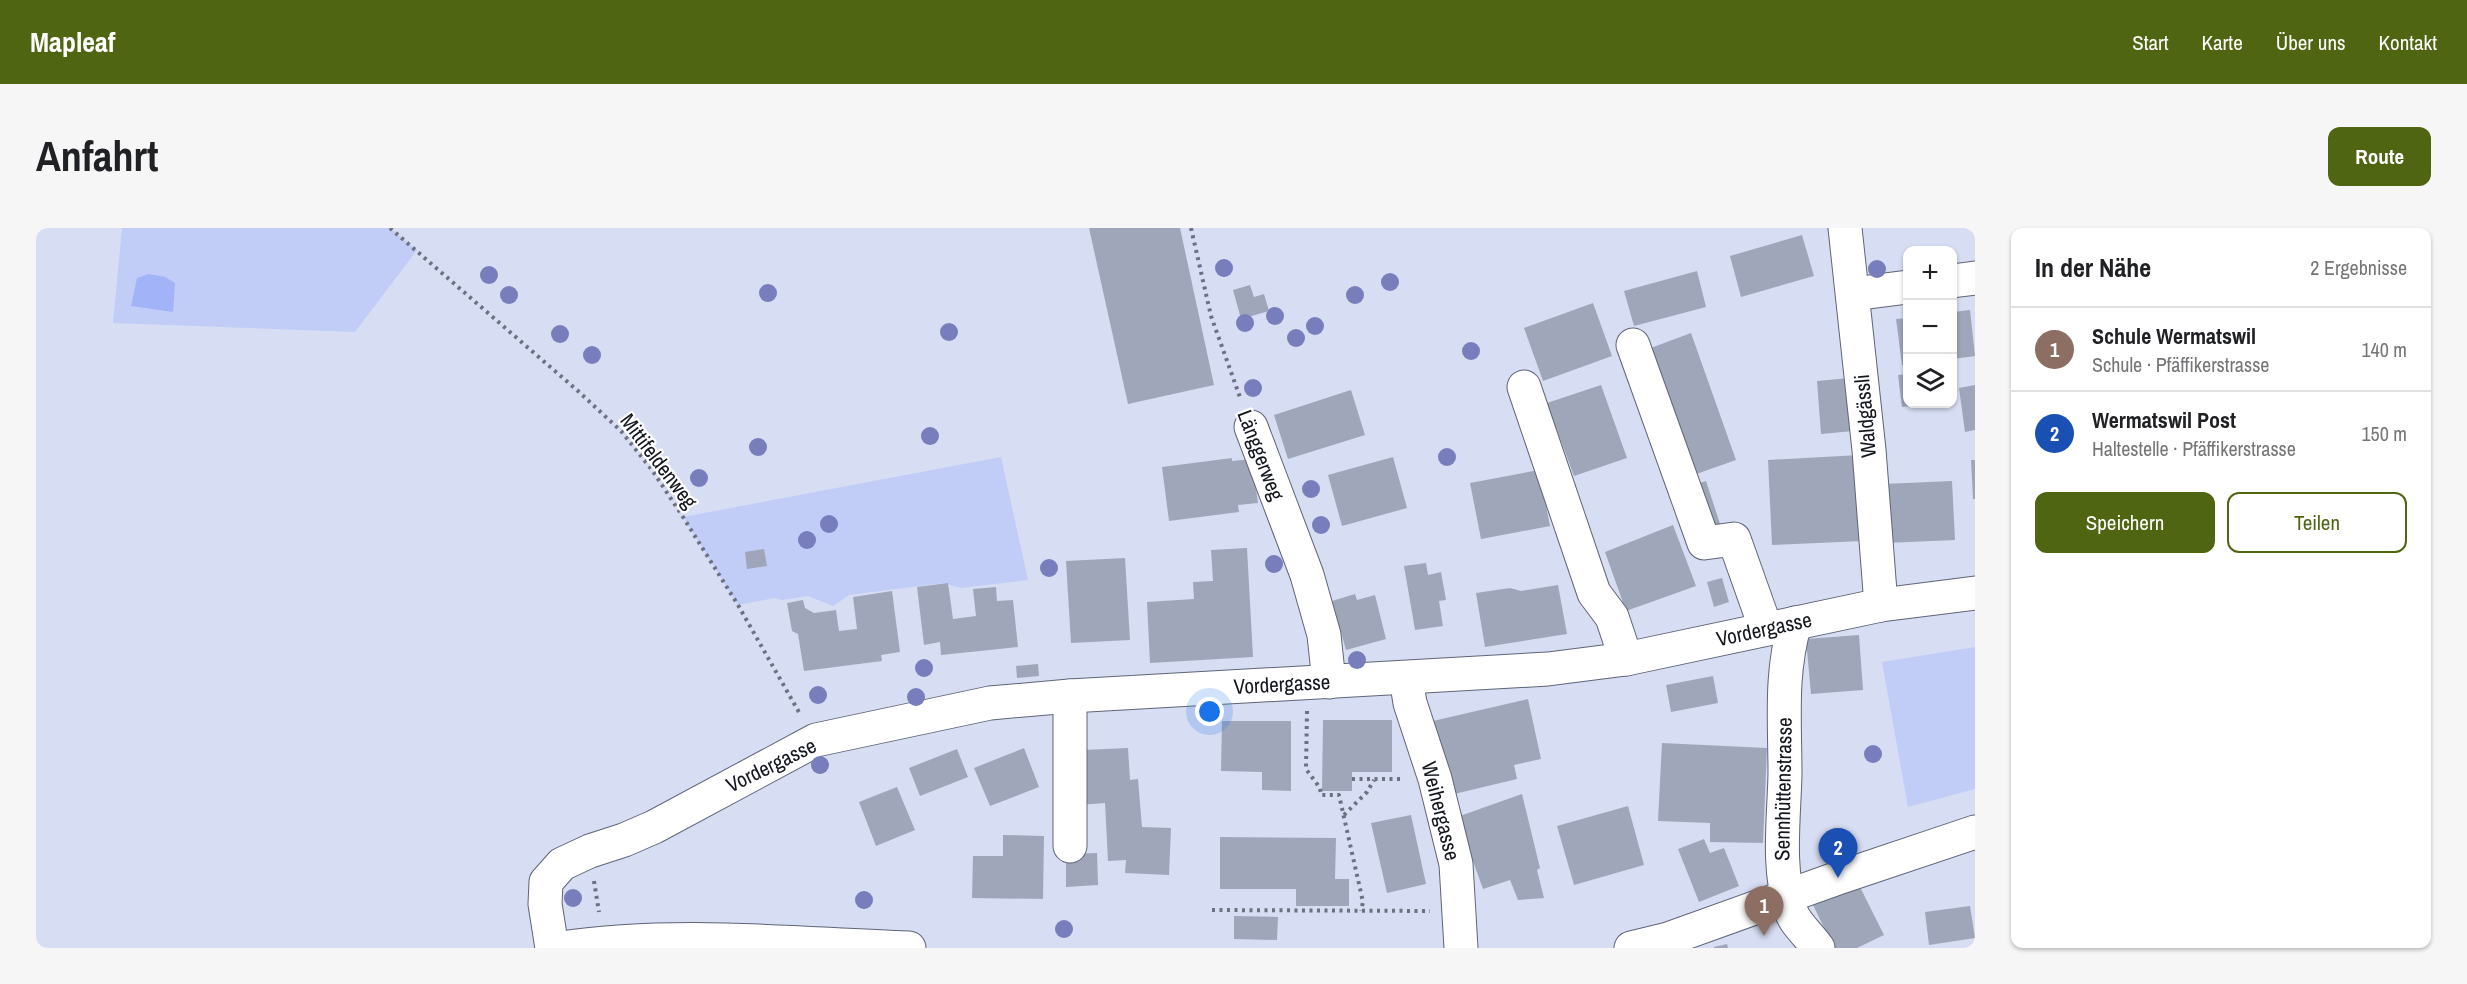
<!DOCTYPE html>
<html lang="de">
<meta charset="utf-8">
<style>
:root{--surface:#fff;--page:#f6f6f6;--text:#202124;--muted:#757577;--line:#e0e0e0;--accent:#506511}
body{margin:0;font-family:"Archivo Narrow",sans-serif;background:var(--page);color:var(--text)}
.controls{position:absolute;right:18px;top:18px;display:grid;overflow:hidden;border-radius:12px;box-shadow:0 2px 4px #0004}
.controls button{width:54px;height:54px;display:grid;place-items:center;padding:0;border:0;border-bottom:2px solid var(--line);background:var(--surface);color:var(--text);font:30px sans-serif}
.you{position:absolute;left:1174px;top:484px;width:21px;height:21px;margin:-15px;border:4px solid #fff;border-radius:50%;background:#1a73e8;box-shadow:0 0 0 9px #1a73e833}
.badge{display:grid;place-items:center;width:39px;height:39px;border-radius:50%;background:var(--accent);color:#fff;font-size:20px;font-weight:700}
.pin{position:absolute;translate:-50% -50px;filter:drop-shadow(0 2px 3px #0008)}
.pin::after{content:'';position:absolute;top:32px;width:21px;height:18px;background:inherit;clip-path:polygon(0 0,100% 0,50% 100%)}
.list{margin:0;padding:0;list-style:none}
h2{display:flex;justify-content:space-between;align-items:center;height:78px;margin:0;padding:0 24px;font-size:26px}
h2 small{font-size:20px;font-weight:400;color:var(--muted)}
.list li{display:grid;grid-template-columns:39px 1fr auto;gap:18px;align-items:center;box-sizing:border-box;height:84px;padding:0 24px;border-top:2px solid var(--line)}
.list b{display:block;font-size:22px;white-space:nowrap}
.list p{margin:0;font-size:20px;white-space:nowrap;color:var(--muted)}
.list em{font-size:20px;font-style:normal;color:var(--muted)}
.actions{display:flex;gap:12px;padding:18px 24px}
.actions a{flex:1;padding:14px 0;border:2px solid var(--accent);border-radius:12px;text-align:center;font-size:21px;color:var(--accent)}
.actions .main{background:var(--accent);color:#fff}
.icon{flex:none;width:33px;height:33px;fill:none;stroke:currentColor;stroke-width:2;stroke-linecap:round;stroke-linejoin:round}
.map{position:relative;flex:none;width:1939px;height:720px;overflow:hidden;border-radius:12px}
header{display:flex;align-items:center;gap:36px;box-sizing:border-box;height:84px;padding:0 30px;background:var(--accent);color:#fff}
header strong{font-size:28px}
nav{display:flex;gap:33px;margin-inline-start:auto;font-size:21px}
.intro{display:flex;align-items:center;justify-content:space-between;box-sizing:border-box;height:144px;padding:0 36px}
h1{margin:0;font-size:42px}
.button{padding:15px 27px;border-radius:12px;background:var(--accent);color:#fff;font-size:21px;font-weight:700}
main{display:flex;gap:36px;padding:0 36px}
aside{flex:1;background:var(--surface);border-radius:12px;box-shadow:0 2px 4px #0004}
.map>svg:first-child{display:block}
.green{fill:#c1cdf7}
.water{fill:#a2b3f7}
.building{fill:#a0a6ba}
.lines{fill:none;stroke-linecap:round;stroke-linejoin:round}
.minor-casing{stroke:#5f6477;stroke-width:35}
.major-casing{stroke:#5f6477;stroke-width:35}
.path{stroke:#6d707f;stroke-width:4;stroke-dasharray:3 4.5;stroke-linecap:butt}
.minor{stroke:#fff;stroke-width:33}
.major{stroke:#fff;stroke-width:33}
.tree{fill:#777ebb}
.labels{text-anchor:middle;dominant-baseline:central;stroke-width:4.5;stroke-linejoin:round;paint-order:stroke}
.street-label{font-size:21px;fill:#14161e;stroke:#fff}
</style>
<header>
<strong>Mapleaf</strong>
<nav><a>Start</a><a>Karte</a><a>Über uns</a><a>Kontakt</a></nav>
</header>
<div class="intro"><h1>Anfahrt</h1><a class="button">Route</a></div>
<main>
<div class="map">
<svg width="1939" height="720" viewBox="0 0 1939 720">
<rect width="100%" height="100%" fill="#d7ddf3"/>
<g class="green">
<polygon points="86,0 354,0 381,22 319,104 77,95"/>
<polygon points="965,229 992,352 925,360 908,355 813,367 797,378 772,368 746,372 739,370 702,377 647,289"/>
<polygon points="1939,419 1939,561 1872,579 1846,434"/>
</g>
<polygon class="water" points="113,46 129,49 139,55 137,84 95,78 101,50"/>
<g class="building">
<polygon points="1053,0 1144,0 1178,157 1092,176"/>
<polygon points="1766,7 1778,48 1705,69 1694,28"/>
<polygon points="1661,43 1670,79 1598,98 1588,63"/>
<polygon points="1214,57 1218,69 1228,66 1233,83 1205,91 1197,62"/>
<polygon points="1557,75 1576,128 1507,153 1488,100"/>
<polygon points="1934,82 1939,128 1917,131 1917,84"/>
<polygon points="1872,90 1872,137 1866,137 1860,91"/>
<polygon points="1655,105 1700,232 1649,250 1604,124"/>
<polygon points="1872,146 1872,176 1880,177 1866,179 1862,147"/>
<polygon points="1813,150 1817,203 1785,206 1781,153"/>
<polygon points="1565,157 1591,230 1538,248 1511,175"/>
<polygon points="1939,157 1939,202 1929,204 1923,160"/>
<polygon points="1315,162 1329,207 1252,231 1238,187"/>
<polygon points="1823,227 1827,313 1736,317 1732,232"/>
<polygon points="1357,229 1371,280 1306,298 1292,247"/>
<polygon points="1196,230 1196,233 1216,231 1222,275 1202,277 1203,284 1133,293 1126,239"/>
<polygon points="1935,232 1939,232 1939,271 1937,271"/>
<polygon points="1503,242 1514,298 1445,311 1434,255"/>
<polygon points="1670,253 1686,302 1670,308 1653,258"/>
<polygon points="1916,253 1919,312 1850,315 1847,256"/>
<polygon points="1637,297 1660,358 1590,383 1569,324"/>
<polygon points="1211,320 1217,429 1114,435 1111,374 1158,371 1157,354 1177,353 1175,322"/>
<polygon points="728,321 731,338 711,341 709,324"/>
<polygon points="1089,330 1094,412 1035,415 1030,333"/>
<polygon points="1390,335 1392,347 1405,344 1410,372 1403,373 1407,398 1379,402 1368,338"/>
<polygon points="1686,350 1693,374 1678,379 1671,354"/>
<polygon points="912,355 917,391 940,388 937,361 960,359 961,373 977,372 982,419 905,427 904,414 888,417 881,359"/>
<polygon points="1522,357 1531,406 1449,419 1440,365 1474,360 1485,363"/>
<polygon points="856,363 864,424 845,427 846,433 768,443 762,406 756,403 751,375 767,372 769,380 778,385 800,382 803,403 821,401 817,369"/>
<polygon points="1319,366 1321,372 1339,367 1350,411 1310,422 1296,373"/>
<polygon points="1823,407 1827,462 1775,466 1770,411"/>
<polygon points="1002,436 1003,448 981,450 980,438"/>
<polygon points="1677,448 1682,475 1635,484 1630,457"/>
<polygon points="1492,471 1505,531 1478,537 1481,551 1414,567 1397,493"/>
<polygon points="1287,492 1356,492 1356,544 1316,544 1316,563 1286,563"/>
<polygon points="1186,493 1255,493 1255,563 1226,562 1226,544 1185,543"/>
<polygon points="1626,515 1731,520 1727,615 1674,614 1674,595 1622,593"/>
<polygon points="988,520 1003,559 954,578 938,540"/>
<polygon points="1092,520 1094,552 1102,551 1106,599 1135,600 1133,647 1089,645 1090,632 1072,633 1069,575 1043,577 1047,522"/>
<polygon points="921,521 932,549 884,568 873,540"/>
<polygon points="861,559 879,602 840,618 823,574"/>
<polygon points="1486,566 1504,640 1501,642 1508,670 1482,672 1474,652 1447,661 1421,589"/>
<polygon points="1592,578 1608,637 1538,657 1521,598"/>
<polygon points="1375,587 1390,656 1351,665 1335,595"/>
<polygon points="967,607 1008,608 1007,671 936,670 937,628 967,628"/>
<polygon points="1184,609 1300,610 1299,651 1313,651 1313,678 1260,678 1260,661 1184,661"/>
<polygon points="1668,611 1674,625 1688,620 1703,658 1663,674 1642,621"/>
<polygon points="1061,625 1062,657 1030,659 1030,626"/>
<polygon points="1822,655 1848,707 1821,720 1798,720 1777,677"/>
<polygon points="1934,678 1939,710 1893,717 1889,684"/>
<polygon points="1198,688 1242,689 1241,712 1198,711"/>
<polygon points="1691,716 1692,720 1678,720 1678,719"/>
</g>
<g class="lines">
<g class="minor-casing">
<g id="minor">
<polyline points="1809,0 1833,222 1845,377"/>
<polyline points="1916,53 1939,50"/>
<polyline points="1817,66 1872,59"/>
<polyline points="1597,117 1668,315 1698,311 1730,401"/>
<polyline points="1488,159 1558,365 1576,389 1590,431"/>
<polyline points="1215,199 1271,347 1288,407 1293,454"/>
<path d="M 1759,395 C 1744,446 1749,493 1749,546 C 1748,591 1741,639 1755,683 C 1759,696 1774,708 1782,720"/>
<polyline points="1370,450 1374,475 1399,551 1420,636 1425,720"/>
<polyline points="1034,618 1034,468"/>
<polyline points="516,720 509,676 510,654 526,636 554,623 588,612 618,599 780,512 954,475 1034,468 1512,441 1590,431 1845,377 1939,365"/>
</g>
</g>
<g class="major-casing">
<g id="major">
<path d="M 525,720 C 640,703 757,716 873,720"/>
<polyline points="1595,720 1632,711 1802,650 1939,604"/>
</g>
</g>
<g class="path">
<polyline points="354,0 542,163 585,203 616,242 647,289 702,377 764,486"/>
<polyline points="1155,0 1175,88 1205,172"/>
<polyline points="1271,483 1270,541 1284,560 1285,567 1303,567 1327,674 1325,683"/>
<polyline points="1316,551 1367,551"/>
<polyline points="1308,587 1331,564 1338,552"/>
<polyline points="558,653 563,684"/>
<polyline points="1176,682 1394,683"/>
</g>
<use href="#minor" class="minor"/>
<use href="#major" class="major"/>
</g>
<g class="tree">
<circle cx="1188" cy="40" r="9"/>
<circle cx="1841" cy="41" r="9"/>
<circle cx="453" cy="47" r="9"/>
<circle cx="1354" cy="54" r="9"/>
<circle cx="732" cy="65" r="9"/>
<circle cx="473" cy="67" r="9"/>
<circle cx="1319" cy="67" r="9"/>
<circle cx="1239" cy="88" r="9"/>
<circle cx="1209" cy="95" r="9"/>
<circle cx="1279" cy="98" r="9"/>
<circle cx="913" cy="104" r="9"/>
<circle cx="524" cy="106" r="9"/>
<circle cx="1260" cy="110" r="9"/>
<circle cx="1435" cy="123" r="9"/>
<circle cx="556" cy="127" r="9"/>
<circle cx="1217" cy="160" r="9"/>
<circle cx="894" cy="208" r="9"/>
<circle cx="722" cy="219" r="9"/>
<circle cx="1411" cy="229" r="9"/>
<circle cx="663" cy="250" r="9"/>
<circle cx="1275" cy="261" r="9"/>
<circle cx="793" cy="296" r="9"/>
<circle cx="1285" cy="297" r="9"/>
<circle cx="771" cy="312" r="9"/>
<circle cx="1238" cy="336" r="9"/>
<circle cx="1013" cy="340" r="9"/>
<circle cx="1321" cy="432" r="9"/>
<circle cx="888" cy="440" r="9"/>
<circle cx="782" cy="467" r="9"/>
<circle cx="880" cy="469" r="9"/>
<circle cx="1837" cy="526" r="9"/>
<circle cx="784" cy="537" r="9"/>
<circle cx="537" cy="670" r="9"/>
<circle cx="828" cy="672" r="9"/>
<circle cx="1028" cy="701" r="9"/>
</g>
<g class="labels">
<g class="street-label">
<text transform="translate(1829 188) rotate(-95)">Waldgässli</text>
<text transform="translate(1225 227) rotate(69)">Länggerweg</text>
<text transform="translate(623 233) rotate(53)">Mittifeldenweg</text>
<text transform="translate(1728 401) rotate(-12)">Vordergasse</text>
<text transform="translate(1246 456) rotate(-3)">Vordergasse</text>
<text transform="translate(735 537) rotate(-26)">Vordergasse</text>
<text transform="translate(1747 561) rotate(-89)">Sennhüttenstrasse</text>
<text transform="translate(1405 583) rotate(76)">Weihergasse</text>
</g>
</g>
</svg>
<div class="controls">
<button>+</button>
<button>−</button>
<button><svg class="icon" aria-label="layers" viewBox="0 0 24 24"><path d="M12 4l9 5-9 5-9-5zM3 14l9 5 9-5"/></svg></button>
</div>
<div class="you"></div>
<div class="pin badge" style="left:1728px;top:708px;background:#8d6e63">1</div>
<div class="pin badge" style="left:1802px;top:650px;background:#1a4fb4">2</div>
</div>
<aside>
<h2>In der Nähe<small>2 Ergebnisse</small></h2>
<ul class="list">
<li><span class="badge" style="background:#8d6e63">1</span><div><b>Schule Wermatswil</b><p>Schule · Pfäffikerstrasse</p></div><em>140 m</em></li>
<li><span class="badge" style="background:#1a4fb4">2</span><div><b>Wermatswil Post</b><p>Haltestelle · Pfäffikerstrasse</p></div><em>150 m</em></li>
</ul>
<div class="actions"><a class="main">Speichern</a><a>Teilen</a></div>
</aside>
</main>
